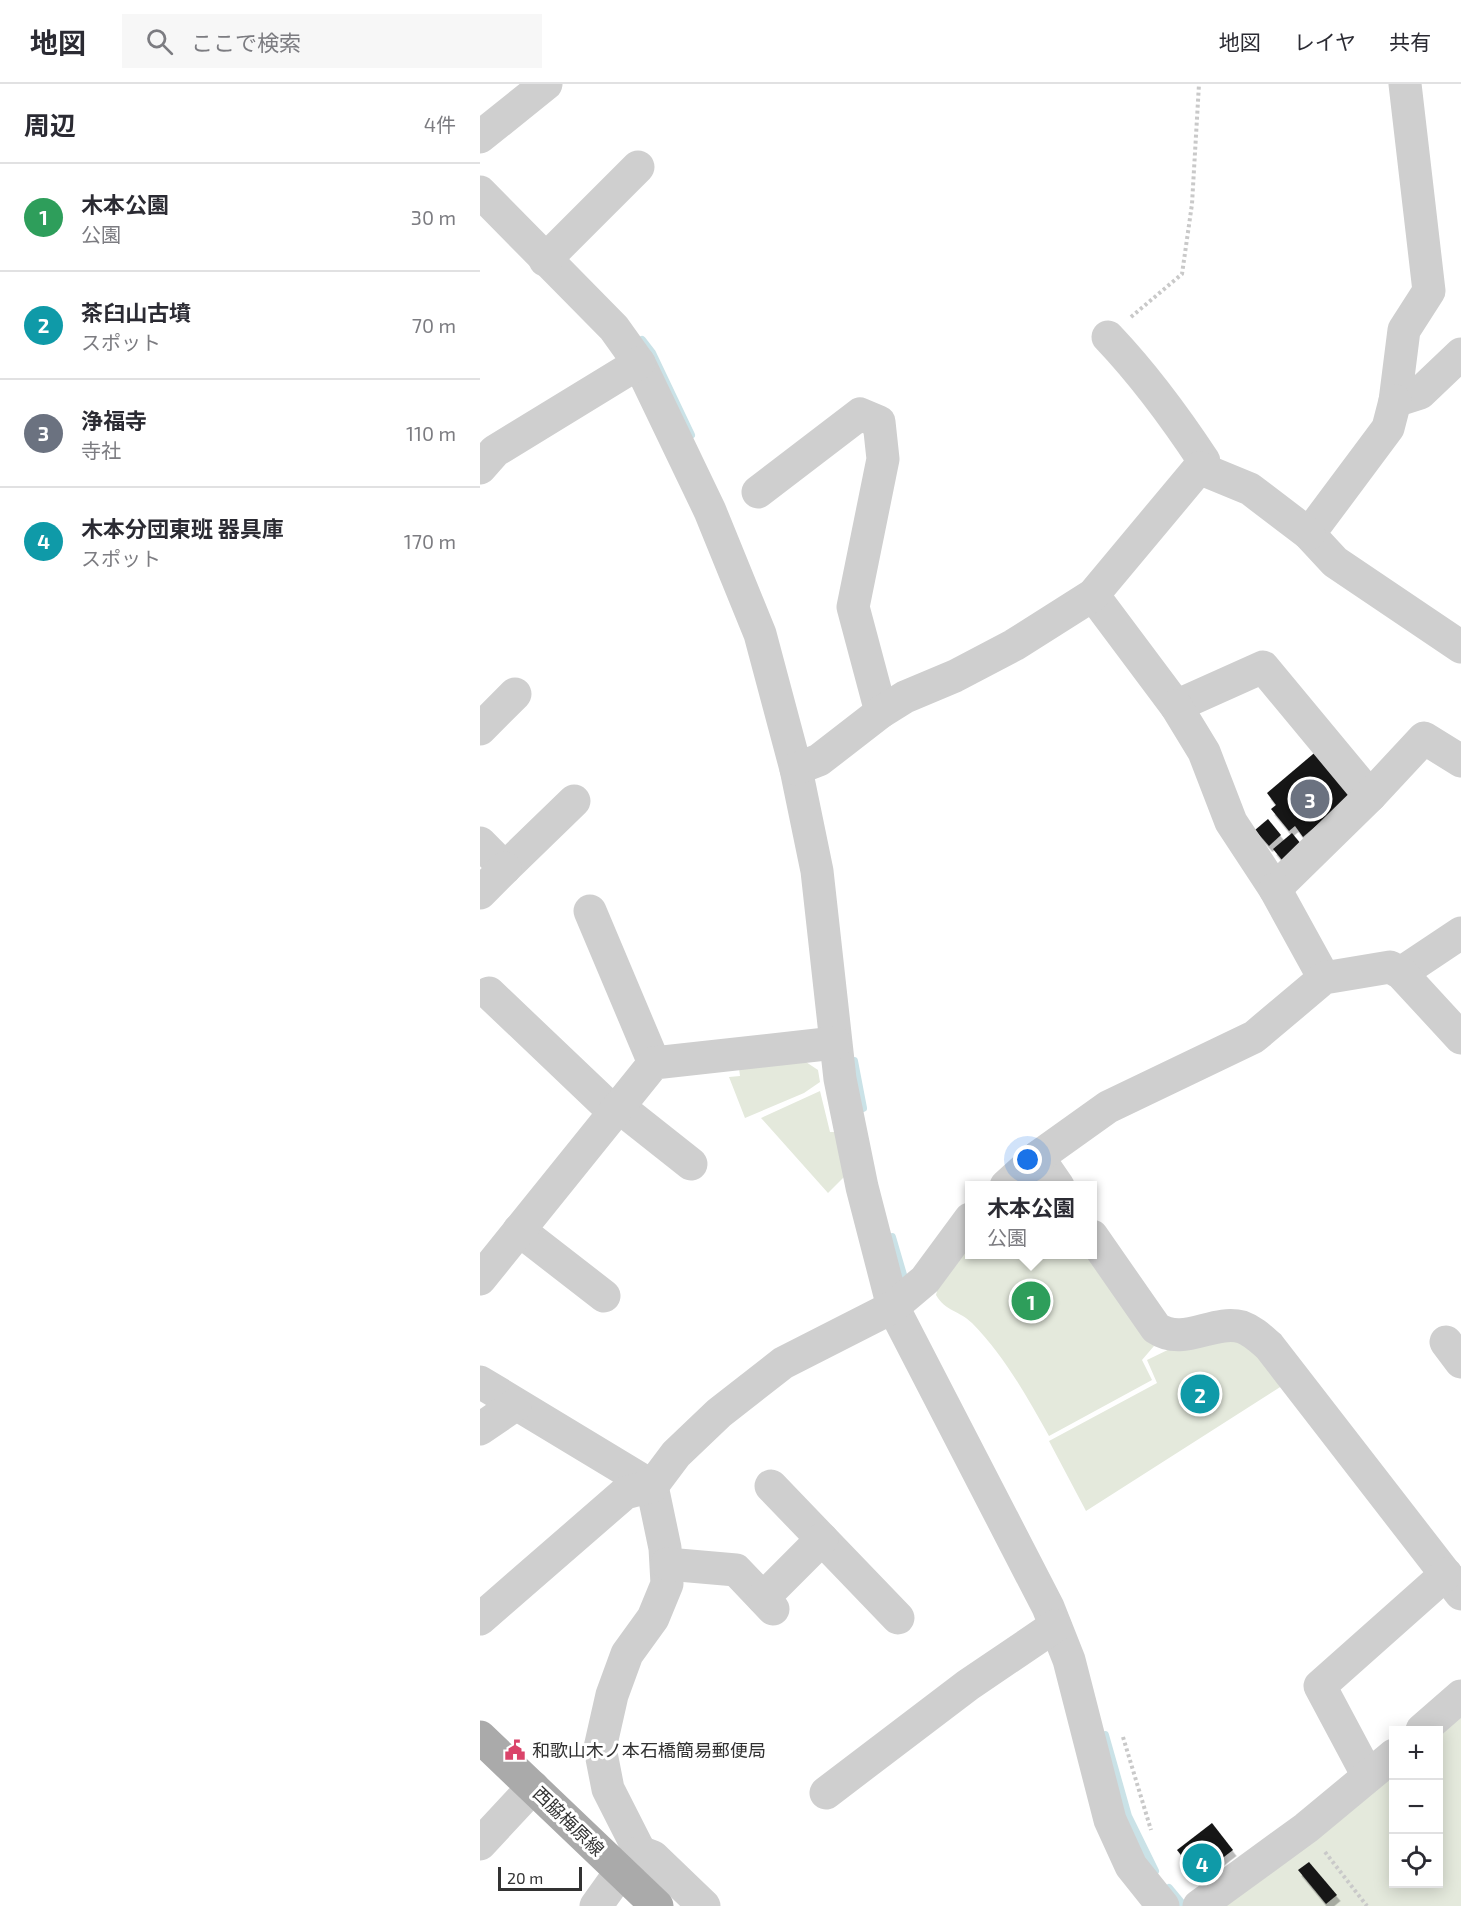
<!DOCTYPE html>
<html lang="ja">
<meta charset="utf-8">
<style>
:root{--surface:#fff;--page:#f7f7f7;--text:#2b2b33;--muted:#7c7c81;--line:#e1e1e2;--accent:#7c3aed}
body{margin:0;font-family:"Exo 2","Noto Sans JP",sans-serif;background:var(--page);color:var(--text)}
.controls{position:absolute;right:18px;bottom:18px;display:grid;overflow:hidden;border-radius:0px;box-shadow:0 3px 15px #0003}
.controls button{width:54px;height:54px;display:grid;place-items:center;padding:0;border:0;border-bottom:2px solid var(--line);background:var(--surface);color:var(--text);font:30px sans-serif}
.scale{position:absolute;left:18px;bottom:15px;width:84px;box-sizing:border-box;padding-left:6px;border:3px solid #323232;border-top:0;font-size:16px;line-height:21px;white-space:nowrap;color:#323232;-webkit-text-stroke:4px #fff;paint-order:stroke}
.you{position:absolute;left:548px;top:1076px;width:21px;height:21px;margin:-15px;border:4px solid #fff;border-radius:50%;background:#1a73e8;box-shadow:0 0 0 9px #1a73e833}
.badge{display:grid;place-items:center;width:39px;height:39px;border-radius:50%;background:var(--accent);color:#fff;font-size:20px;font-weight:700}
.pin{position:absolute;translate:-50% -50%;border:3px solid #fff;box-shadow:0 2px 6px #0006}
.popup{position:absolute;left:485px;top:1097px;width:132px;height:78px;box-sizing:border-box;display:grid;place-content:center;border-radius:0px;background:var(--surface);filter:drop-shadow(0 2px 4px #0005);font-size:20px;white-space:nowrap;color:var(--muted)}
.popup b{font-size:22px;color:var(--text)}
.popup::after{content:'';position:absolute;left:50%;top:100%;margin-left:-12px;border:12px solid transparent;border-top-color:var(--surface)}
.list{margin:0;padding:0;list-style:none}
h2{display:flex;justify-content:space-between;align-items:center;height:78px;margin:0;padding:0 24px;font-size:26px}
h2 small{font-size:20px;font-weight:400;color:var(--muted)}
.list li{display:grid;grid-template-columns:39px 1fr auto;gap:18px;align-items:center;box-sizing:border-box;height:108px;padding:0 24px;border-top:2px solid var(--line)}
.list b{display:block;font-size:22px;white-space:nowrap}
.list p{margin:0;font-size:20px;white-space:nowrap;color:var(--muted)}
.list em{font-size:20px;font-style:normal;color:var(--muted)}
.icon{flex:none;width:33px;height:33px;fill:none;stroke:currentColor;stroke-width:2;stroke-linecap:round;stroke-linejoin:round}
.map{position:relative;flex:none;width:981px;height:1822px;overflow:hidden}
header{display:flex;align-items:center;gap:36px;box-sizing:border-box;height:84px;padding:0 30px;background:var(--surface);border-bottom:2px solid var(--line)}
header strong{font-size:28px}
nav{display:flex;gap:33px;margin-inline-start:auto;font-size:21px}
.search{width:420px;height:54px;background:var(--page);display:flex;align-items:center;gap:15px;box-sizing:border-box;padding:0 21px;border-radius:0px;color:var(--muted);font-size:22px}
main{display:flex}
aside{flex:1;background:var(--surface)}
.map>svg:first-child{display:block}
.green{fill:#e4e9dc}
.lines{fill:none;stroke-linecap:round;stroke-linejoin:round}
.stream{stroke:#cae2e7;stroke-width:8}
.building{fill:#191919;filter:url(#shadow)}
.path{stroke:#c9c9c9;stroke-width:4;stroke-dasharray:3 3;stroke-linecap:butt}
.minor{stroke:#cfcfcf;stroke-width:33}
.major{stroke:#aaa;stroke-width:33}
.labels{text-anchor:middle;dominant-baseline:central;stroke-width:6;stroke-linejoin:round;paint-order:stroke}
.poi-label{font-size:18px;fill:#323232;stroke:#fff;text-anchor:start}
.street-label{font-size:18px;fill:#323232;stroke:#fff}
</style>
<header>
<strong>地図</strong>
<div class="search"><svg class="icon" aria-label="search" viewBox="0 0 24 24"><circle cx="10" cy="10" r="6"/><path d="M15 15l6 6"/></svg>ここで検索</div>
<nav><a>地図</a><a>レイヤ</a><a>共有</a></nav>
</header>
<main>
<aside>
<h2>周辺<small>4件</small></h2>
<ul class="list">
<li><span class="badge" style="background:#2e9e5b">1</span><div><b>木本公園</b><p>公園</p></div><em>30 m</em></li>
<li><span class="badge" style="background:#0f9aa8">2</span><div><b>茶臼山古墳</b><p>スポット</p></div><em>70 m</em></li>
<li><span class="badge" style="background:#6b7280">3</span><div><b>浄福寺</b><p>寺社</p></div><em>110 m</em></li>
<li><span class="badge" style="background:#0f9aa8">4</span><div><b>木本分団東班 器具庫</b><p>スポット</p></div><em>170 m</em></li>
</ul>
</aside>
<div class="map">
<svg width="981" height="1822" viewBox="0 0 981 1822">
<defs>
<filter id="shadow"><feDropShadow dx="3.5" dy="6" stdDeviation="0" flood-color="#0004"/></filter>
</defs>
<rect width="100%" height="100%" fill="#fff"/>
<g class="green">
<polygon points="326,978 338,986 340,998 324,1009 265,1034 249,993 260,992 259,984"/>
<polygon points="340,1007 350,1048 356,1048 368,1089 348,1109 281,1034"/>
<path d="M 489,1153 L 490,1170 L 612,1171 L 674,1262 L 662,1276 L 672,1296 L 569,1352 C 546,1311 525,1273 492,1239 C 480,1227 465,1227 456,1211 L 460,1195 Z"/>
<polygon points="753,1248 805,1300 606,1427 569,1357 677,1299 667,1276 700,1260"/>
<polygon points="981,1626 981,1822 744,1822 913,1682 914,1800 958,1800 958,1646"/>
</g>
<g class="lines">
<g class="stream">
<polyline points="162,256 172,269 211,351"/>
<polyline points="374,977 383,1024"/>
<polyline points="412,1153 426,1201"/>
<polyline points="625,1651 648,1732 675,1787"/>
<polyline points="689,1804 704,1822"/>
</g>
</g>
<g class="building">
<polygon points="839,665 875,709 823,753 815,742 809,747 791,725 796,721 787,709"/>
<polygon points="788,735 801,751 789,762 775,746"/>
<polygon points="812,749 821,760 802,776 793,765"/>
<polygon points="732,1739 753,1766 718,1793 697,1766"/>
<polygon points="829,1778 857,1811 846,1820 818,1786"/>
</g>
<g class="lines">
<g class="path">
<polyline points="651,233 702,190 712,120 719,0"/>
<polyline points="643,1653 671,1746"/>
<polyline points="845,1768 887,1822"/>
</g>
<g class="minor">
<polyline points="925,0 949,207 924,246 915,317 940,309 981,270"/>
<polyline points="0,53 66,0"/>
<polyline points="0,108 134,244 159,279 230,427 280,550 316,685 337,787 360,995 382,1103 413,1223 568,1523 589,1576 630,1736 651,1782 683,1822"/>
<polyline points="65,176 158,83"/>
<path d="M 628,253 C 665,292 695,333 724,377 L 719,384"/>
<polyline points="915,317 908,344 829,450 855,478 981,563"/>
<polyline points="0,384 15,367 159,279"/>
<polyline points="278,408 380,330 399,338 403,375 373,523 401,628"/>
<polyline points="613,511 696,622 783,583 890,712"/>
<polyline points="696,622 724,668 751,738 795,805 890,712 944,654 981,677"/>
<polyline points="0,645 35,610"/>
<polyline points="316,685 339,676 401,628 425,613 475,592 534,561 613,511 719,384 770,405 829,450"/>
<polyline points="0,759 25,784 94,717"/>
<polyline points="795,805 844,894"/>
<polyline points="0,809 25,784"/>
<polyline points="110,827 174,979"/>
<polyline points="921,889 981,849"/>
<polyline points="9,909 134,1028"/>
<polyline points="139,1023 211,1080"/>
<polyline points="558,1073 578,1102"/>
<polyline points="526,1102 558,1073 628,1023 774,953 844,894 910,883 921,889 981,954"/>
<polyline points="39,1146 124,1212"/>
<path d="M 612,1152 L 676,1244 C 704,1263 733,1235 762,1243 C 773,1247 781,1255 789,1262 L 981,1510"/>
<polyline points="0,1195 174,979 355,959"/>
<polyline points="966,1258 981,1278"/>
<polyline points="0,1298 172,1402 185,1464 187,1500 173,1534 147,1570 132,1611 120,1664 128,1705 160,1768 141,1787 116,1822"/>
<polyline points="0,1345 35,1321"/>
<polyline points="291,1402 418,1534"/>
<polyline points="187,1480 256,1486 293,1525"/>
<polyline points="283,1514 342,1455"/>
<polyline points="0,1535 145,1409 172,1402 196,1370 239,1329 303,1279 413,1223 445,1196 490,1135"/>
<polyline points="942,1646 981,1612"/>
<polyline points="888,1692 840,1602 966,1490"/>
<polyline points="346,1709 488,1601 575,1542"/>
<polyline points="0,1760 53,1703"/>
<polyline points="160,1768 173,1773 224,1822"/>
<polyline points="719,1822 826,1744 914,1671"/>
</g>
<polyline class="major" points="0,1653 177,1822"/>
</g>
<defs>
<g id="civic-bare" transform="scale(1.62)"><path d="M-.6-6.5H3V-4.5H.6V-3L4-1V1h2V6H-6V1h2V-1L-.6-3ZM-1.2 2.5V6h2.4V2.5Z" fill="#da446a" stroke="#fff" stroke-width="2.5" paint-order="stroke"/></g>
</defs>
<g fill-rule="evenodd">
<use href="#civic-bare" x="35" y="1666"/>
</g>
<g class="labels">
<g class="poi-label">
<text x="52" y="1666">和歌山木ノ本石橋簡易郵便局</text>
</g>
<g class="street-label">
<text transform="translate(89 1737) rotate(44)">西脇梅原線</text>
</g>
</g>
</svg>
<div class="controls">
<button>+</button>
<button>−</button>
<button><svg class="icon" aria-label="locate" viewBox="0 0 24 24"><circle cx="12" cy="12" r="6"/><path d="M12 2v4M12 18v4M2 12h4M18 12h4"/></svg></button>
</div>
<div class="scale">20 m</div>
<div class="you"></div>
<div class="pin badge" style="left:551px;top:1217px;background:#2e9e5b">1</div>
<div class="popup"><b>木本公園</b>公園</div>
<div class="pin badge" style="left:720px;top:1310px;background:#0f9aa8">2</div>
<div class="pin badge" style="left:830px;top:715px;background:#6b7280">3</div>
<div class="pin badge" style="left:722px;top:1779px;background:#0f9aa8">4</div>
</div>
</main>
